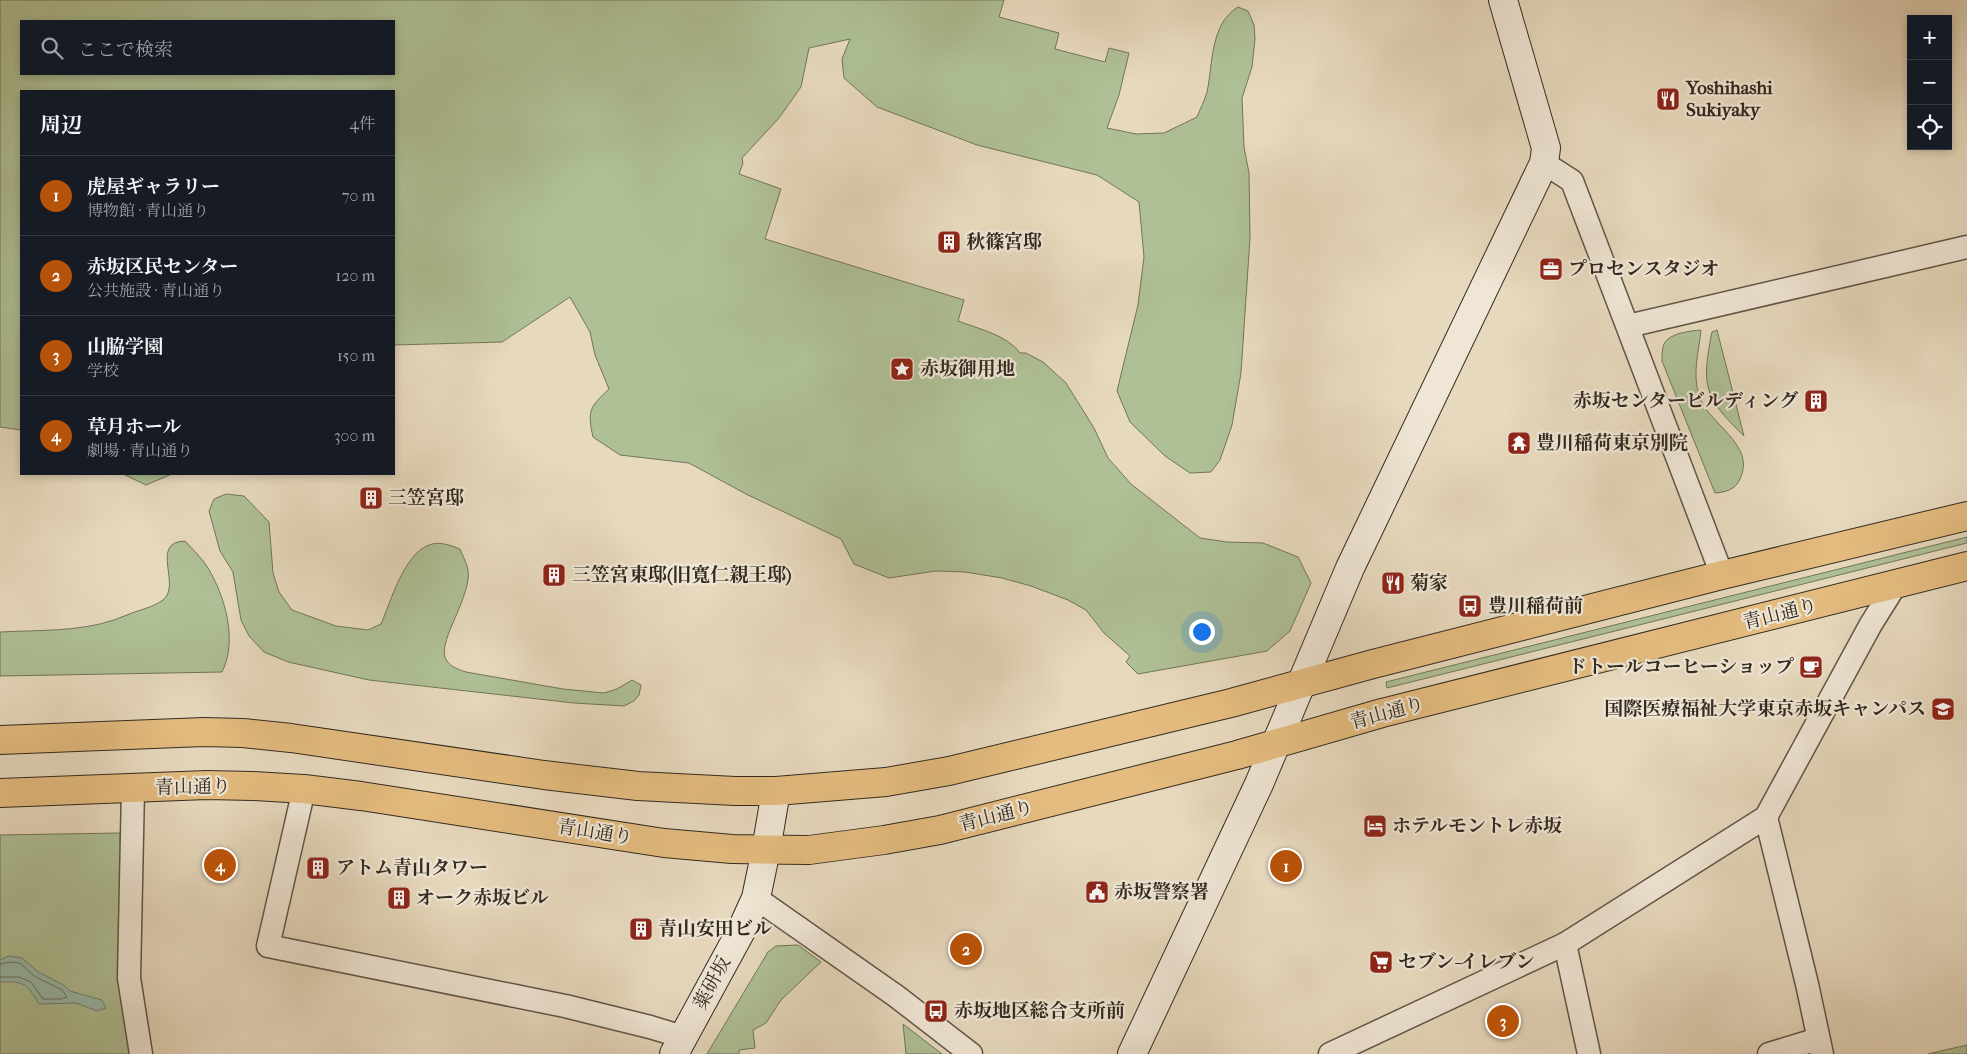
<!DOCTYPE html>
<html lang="ja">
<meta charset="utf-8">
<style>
:root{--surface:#171b24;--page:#20242c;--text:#f1f3f6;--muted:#9ea1a6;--line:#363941;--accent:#b45309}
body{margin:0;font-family:"IM FELL French Canon","Noto Serif JP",serif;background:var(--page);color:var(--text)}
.controls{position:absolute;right:15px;top:15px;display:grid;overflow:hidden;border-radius:0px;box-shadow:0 2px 8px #0003}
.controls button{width:45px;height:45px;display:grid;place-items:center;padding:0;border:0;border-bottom:1px solid var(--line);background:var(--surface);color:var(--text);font:25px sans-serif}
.you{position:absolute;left:1201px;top:631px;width:18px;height:18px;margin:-12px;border:4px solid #fff;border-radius:50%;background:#1a73e8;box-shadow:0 0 0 8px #1a73e833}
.badge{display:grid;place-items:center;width:32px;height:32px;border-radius:50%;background:var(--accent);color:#fff;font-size:16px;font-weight:700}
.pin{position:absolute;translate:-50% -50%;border:2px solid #fff;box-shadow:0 1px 5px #0006}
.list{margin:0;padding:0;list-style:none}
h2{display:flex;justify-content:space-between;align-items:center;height:65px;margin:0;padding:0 20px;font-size:21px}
h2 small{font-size:16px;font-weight:400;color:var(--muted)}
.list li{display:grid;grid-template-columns:32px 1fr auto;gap:15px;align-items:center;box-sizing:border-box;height:80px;padding:0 20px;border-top:1px solid var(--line)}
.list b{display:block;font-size:19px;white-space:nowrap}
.list p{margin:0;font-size:16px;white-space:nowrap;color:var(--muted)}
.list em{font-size:16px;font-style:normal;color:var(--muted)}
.icon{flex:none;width:28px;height:28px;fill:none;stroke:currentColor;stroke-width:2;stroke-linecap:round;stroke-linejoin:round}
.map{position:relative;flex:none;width:1967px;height:1054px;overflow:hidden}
.search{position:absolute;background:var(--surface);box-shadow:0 2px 8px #0003;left:20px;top:20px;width:375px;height:55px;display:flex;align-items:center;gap:12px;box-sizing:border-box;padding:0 18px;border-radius:0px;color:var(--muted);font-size:19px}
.panel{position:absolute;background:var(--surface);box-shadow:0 2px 8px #0003;left:20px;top:90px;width:375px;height:385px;border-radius:0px}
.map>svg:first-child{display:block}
.green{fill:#afc096;stroke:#71755c;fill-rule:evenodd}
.water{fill:#98bbac;stroke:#708174}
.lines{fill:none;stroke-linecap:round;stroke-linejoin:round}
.shore{stroke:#667266;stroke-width:1}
.street-casing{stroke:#605648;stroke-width:25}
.secondary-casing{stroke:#332a21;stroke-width:30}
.highway-casing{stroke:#332a21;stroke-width:30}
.street{stroke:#efe6d5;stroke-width:22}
.secondary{stroke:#efe6d5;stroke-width:28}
.highway{stroke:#e4bc7f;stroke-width:28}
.labels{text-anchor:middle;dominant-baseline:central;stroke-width:4.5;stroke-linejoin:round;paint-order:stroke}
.poi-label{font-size:19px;font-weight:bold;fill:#332a21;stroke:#efe6d5;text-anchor:start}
.street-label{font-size:19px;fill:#332a21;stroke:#efe6d5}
</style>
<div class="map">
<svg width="1967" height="1054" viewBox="0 0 1967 1054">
<rect width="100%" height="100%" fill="#e7d9be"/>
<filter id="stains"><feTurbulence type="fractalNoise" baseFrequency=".004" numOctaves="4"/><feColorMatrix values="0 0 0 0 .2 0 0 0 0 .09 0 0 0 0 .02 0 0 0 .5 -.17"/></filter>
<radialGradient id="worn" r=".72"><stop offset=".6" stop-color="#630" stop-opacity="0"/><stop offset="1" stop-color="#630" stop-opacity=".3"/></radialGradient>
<g class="green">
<path d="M 0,0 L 1004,0 L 999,17 L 1059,33 L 1055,49 L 1105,62 L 1109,48 L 1129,53 L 1119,95 L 1107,128 L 1136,134 L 1164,133 L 1197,117 C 1200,109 1205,100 1207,92 C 1213,64 1210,24 1238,7 L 1248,11 L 1254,25 L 1255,39 L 1252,67 L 1242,98 L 1244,147 L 1249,173 L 1250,238 L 1241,373 L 1232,425 L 1220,460 L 1211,472 L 1190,473 L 1165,456 L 1130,422 L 1117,391 L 1138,305 L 1144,257 L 1139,202 L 1097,175 L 977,145 L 877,107 L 844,78 L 842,59 L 850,39 L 809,48 L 801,87 L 779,118 L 742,158 L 743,163 L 739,174 L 781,189 L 765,239 L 964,300 L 958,321 C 979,329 1007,335 1020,353 L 1026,353 L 1043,362 L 1066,383 L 1094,428 L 1108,458 L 1131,484 L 1200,538 L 1227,542 L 1263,543 L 1298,557 L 1311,583 L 1290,631 L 1267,651 L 1138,674 L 1126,662 L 1130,656 L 1104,633 L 1086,610 L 1068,600 L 1031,586 L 1002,578 L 965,572 L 936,571 L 889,578 L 854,564 L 841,539 L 746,494 L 689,463 L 620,455 L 593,437 C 587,410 590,407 609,389 L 595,355 L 590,332 L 570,297 L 502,342 L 394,345 L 394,91 L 21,91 L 21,430 L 0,427 ZM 21,21 L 394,21 L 394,74 L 21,74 Z"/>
<path d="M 1701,330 C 1699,351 1692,374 1699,395 C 1707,424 1757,444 1740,479 C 1735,490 1726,492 1715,493 L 1662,361 C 1662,355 1662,349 1664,344 C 1669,333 1690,331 1701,330 Z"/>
<path d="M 1717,330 L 1744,436 C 1704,397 1701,387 1712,332 Z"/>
<polygon points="123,474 172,474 146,485"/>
<path d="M 226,494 L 244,496 L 269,522 L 273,573 L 279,592 L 292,610 L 336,626 L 368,630 L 381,624 C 391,601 404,554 429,545 C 439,541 450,545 460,549 C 462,555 467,563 468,570 C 472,595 439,639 445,657 C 448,666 457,669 466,672 L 563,689 L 604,693 L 617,689 L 632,680 L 641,685 L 639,695 L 634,701 L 624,706 L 574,703 L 369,680 L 288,662 L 264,652 L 249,636 L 241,620 L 233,572 L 220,551 L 209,511 L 214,499 Z"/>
<polygon points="1967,537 1967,543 1387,688 1386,682"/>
<path d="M 185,541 C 193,550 202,558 208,568 C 225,596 238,641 222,672 L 0,676 L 0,632 C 37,630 78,632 114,620 C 120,618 126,615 132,613 C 143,609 153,607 163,600 C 182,585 149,542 185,541 Z"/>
<polygon points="120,833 123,915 135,1054 0,1054 0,835"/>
<polygon points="798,945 821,962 781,1000 766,1023 753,1030 755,1048 739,1050 739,1054 707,1054 768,952 776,946"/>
<polygon points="903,1024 942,1054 906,1054"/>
<polygon points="1967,1045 1967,1054 1928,1054"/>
</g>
<path class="water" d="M 9,956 L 22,958 L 37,971 L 65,986 L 70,991 L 102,1000 L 106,1008 L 97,1011 L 76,1003 L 39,1004 C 27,984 24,981 0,982 L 0,960 Z"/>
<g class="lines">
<polyline class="shore" points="0,964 10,962 20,963 34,976 62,990 67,997 61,999 43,999 31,982 19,977 0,977"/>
<g class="street-casing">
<g id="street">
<polyline points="1544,163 1572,181 1722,575"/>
<polyline points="1628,326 1967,247"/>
<polyline points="133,788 129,978 141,1054"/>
<polyline points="304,789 268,946 565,1006 650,1027 683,1037"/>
<polyline points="1766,817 1807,984 1822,1054"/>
<polyline points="756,898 896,996 971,1054"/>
<polyline points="1565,944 1589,1054"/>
<polyline points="1330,1054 1565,944 1766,817 1871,624 1896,584"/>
<polyline points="1769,1054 1818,1039"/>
</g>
</g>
<g class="secondary-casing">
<g id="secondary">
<polyline points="674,1054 741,931 756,898 766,850 776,791"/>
<polyline points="1132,1054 1259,784 1350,568 1544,163 1546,148 1503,0"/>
</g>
</g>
<g class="highway-casing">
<g id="highway">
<polyline points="0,740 204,732 243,733 291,738 544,775 638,786 735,791 776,791 886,782 949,771 1231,703 1373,664 1722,575 1967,516"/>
<polyline points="0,793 207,785 253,786 304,789 361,796 664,843 732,849 809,850 884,840 940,830 1237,755 1382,713 1967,566"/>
</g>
</g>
<use href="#street" class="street"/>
<use href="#secondary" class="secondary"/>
<use href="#highway" class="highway"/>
</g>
<defs>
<g id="restaurant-square" transform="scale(1.25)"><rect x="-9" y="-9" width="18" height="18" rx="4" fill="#8f2418" stroke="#efe6d5"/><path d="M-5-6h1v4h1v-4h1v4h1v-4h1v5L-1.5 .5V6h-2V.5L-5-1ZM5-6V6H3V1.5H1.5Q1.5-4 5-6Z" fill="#fff"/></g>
<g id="building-square" transform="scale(1.25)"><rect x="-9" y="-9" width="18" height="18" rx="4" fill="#8f2418" stroke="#efe6d5"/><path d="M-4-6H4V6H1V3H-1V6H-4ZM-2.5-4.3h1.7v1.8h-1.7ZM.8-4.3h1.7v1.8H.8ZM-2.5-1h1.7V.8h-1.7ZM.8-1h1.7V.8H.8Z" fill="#fff"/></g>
<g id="office-square" transform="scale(1.25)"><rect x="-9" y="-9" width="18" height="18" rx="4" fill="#8f2418" stroke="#efe6d5"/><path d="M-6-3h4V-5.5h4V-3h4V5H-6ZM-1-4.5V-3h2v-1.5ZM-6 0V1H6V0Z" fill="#fff"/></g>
<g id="sight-square" transform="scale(1.25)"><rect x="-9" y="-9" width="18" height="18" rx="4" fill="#8f2418" stroke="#efe6d5"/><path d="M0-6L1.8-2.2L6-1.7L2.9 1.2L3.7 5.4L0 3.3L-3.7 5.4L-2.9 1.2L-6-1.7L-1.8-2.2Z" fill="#fff"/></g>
<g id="temple-square" transform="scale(1.25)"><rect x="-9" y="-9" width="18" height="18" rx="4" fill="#8f2418" stroke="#efe6d5"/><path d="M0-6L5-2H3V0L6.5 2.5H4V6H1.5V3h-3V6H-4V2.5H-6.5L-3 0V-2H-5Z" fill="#fff"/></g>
<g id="bus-square" transform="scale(1.25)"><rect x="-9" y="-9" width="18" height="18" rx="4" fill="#8f2418" stroke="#efe6d5"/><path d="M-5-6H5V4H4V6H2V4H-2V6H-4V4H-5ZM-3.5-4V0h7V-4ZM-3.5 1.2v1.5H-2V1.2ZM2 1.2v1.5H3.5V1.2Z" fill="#fff"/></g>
<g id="cafe-square" transform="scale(1.25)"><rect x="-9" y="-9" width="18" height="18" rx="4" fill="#8f2418" stroke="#efe6d5"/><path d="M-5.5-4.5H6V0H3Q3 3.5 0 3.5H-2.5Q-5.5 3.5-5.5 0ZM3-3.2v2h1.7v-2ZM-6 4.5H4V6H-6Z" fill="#fff"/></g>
<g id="university-square" transform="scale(1.25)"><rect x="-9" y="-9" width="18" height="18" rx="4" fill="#8f2418" stroke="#efe6d5"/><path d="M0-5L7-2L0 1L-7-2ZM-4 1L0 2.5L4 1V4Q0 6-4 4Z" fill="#fff"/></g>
<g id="hotel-square" transform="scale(1.25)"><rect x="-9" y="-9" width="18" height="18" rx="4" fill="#8f2418" stroke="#efe6d5"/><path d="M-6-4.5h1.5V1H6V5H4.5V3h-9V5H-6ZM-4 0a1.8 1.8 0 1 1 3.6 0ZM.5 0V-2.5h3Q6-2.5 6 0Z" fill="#fff"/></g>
<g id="civic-square" transform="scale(1.25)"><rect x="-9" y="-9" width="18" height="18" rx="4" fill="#8f2418" stroke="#efe6d5"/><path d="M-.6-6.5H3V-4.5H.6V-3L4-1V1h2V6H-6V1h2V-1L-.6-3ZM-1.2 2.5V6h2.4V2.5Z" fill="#fff"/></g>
<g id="supermarket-square" transform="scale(1.25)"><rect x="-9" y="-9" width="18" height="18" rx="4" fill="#8f2418" stroke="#efe6d5"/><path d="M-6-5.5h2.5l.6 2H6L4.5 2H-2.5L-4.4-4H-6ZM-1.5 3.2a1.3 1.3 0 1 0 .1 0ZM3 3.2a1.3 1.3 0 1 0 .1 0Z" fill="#fff"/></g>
</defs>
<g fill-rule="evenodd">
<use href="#restaurant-square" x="1668" y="99"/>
<use href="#building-square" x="949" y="242"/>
<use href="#office-square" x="1551" y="269"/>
<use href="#sight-square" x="902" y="369"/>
<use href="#building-square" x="1816" y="401"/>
<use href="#temple-square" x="1519" y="443"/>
<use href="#building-square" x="371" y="498"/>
<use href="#building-square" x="554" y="575"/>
<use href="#restaurant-square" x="1393" y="583"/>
<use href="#bus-square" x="1470" y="606"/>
<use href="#cafe-square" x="1811" y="667"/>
<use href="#university-square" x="1943" y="709"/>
<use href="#hotel-square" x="1375" y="826"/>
<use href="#building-square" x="318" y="868"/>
<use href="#civic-square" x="1097" y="892"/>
<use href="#building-square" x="399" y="898"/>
<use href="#building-square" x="641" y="929"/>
<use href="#supermarket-square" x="1381" y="962"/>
<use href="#bus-square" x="936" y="1011"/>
</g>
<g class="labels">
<g class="poi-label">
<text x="1686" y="88">Yoshihashi<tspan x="1686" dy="22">Sukiyaky</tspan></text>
<text x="966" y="242">秋篠宮邸</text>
<text x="1568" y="269">プロセンスタジオ</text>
<text x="920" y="369">赤坂御用地</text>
<text x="1798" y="401" text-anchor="end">赤坂センタービルディング</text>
<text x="1536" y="443">豊川稲荷東京別院</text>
<text x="388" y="498">三笠宮邸</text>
<text x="572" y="575">三笠宮東邸(旧寬仁親王邸)</text>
<text x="1410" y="583">菊家</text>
<text x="1488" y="606">豊川稲荷前</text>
<text x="1794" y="667" text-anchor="end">ドトールコーヒーショップ</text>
<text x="1926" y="709" text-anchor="end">国際医療福祉大学東京赤坂キャンパス</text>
<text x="1392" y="826">ホテルモントレ赤坂</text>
<text x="336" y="868">アトム青山タワー</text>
<text x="1114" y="892">赤坂警察署</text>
<text x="416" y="898">オーク赤坂ビル</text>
<text x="658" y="929">青山安田ビル</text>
<text x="1398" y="962">セブン-イレブン</text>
<text x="954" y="1011">赤坂地区総合支所前</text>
</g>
<g class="street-label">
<text transform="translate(1780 614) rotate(-14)">青山通り</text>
<text transform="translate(1387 713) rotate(-15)">青山通り</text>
<text transform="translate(193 787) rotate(-1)">青山通り</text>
<text transform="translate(996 816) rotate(-14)">青山通り</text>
<text transform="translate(595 832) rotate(9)">青山通り</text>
<text transform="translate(712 983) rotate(-62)">薬研坂</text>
</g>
</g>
<rect width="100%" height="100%" filter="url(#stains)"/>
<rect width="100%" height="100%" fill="url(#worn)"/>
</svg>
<div class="controls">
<button>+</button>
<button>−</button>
<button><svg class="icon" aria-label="locate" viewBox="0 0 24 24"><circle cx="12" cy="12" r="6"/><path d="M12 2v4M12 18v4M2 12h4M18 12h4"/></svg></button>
</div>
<div class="you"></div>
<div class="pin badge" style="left:1286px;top:866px">1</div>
<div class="pin badge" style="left:966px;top:949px">2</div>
<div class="pin badge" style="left:1503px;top:1021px">3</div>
<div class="pin badge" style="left:220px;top:865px">4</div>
<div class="search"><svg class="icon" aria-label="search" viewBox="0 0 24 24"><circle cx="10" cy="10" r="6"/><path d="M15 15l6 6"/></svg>ここで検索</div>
<section class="panel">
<h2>周辺<small>4件</small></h2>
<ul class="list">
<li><span class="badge">1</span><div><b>虎屋ギャラリー</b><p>博物館 · 青山通り</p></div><em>70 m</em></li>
<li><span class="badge">2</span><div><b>赤坂区民センター</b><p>公共施設 · 青山通り</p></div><em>120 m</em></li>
<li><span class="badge">3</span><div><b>山脇学園</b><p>学校</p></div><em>150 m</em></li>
<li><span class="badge">4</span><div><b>草月ホール</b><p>劇場 · 青山通り</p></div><em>300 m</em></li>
</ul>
</section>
</div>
